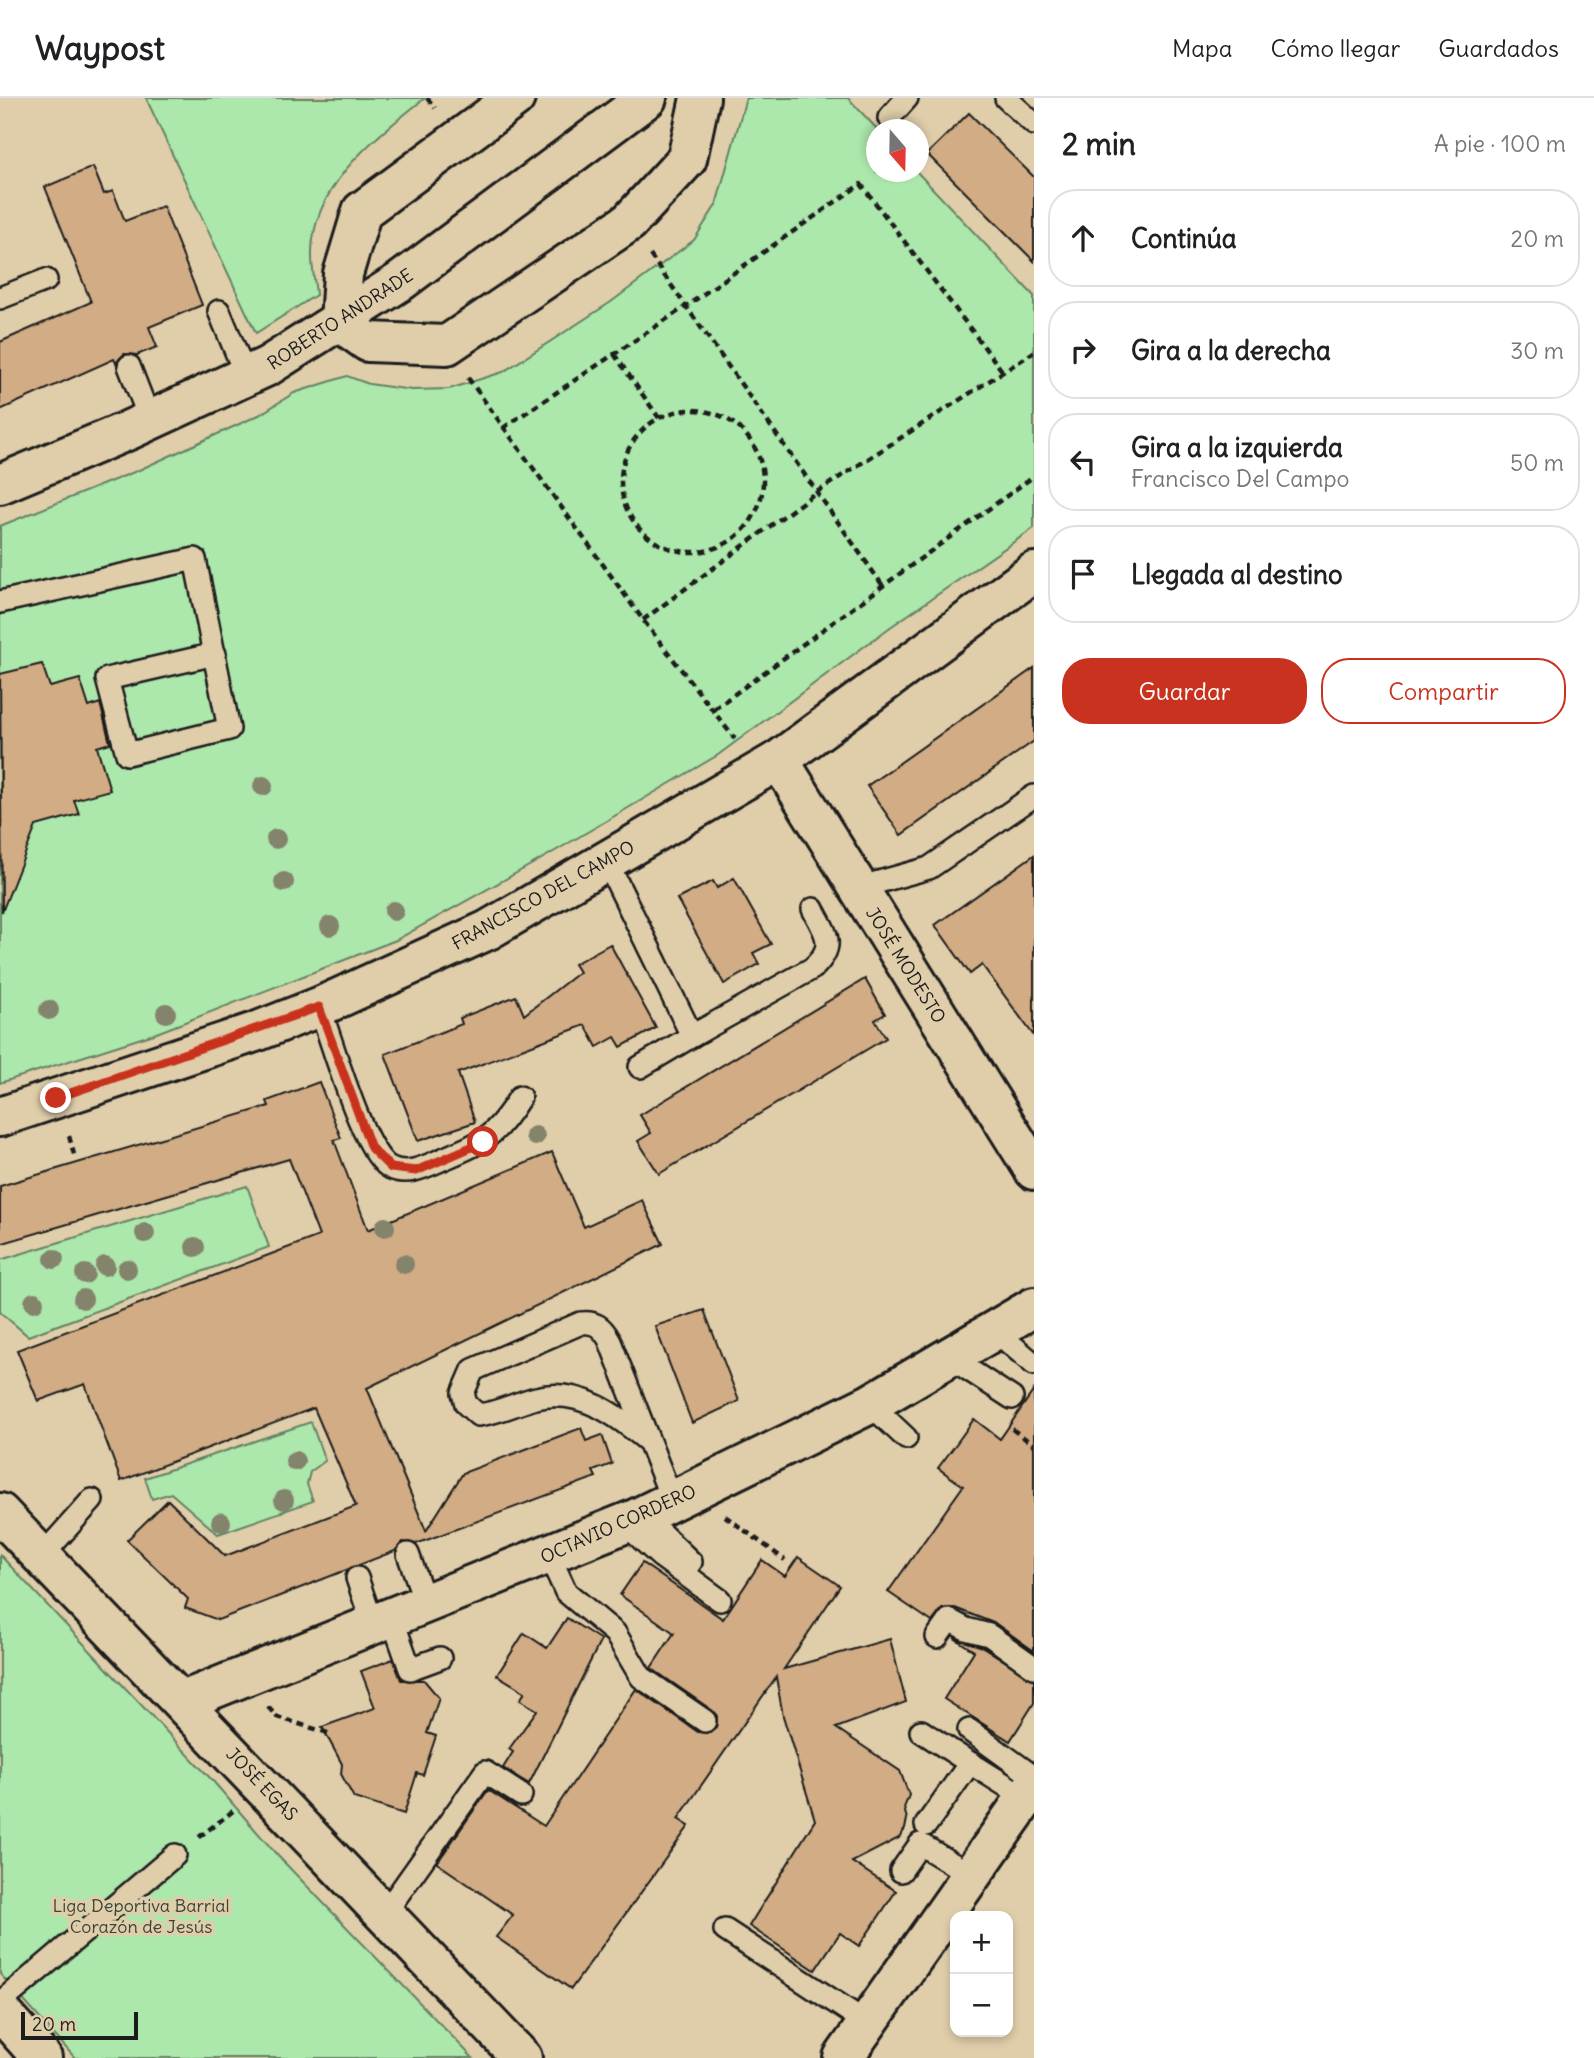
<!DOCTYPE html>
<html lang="es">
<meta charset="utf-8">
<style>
:root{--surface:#fff;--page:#f2f2f2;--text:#202124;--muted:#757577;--line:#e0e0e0;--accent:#c8321e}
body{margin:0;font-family:Delius,sans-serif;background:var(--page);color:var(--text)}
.controls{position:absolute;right:21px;bottom:21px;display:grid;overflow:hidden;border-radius:14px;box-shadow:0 4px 10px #0003}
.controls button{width:63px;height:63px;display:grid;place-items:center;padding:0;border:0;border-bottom:2px solid var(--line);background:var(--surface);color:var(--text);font:35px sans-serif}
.compass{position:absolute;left:866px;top:21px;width:63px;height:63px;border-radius:50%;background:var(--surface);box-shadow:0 4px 10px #0003;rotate:160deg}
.scale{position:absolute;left:21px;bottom:18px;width:117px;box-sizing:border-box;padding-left:7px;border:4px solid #1c1c1c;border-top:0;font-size:19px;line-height:24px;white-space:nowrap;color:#1c1c1c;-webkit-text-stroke:5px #e0ceab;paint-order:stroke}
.stop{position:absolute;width:21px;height:21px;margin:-16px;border:5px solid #c8321e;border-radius:50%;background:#fff}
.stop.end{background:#c8321e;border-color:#fff;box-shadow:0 2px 7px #0008}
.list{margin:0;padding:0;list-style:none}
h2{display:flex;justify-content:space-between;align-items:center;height:91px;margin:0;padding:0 28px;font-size:30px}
h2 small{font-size:23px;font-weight:400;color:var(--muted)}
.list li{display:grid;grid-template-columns:46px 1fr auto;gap:21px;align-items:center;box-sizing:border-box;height:98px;margin:0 14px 14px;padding:0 14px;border:2px solid var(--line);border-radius:28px}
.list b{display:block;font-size:26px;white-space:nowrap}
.list p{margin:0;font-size:23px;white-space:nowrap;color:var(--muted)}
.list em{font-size:23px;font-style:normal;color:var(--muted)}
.actions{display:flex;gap:14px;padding:21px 28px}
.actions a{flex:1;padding:16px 0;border:2px solid var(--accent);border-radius:28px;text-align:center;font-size:24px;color:var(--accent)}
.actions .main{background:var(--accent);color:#fff}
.icon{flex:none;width:38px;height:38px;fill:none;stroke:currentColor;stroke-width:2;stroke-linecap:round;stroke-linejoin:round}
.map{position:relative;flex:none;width:1034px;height:1960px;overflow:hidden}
header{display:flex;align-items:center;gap:42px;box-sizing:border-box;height:98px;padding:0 35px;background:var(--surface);border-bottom:2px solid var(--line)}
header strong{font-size:33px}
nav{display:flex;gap:38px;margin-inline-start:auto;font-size:24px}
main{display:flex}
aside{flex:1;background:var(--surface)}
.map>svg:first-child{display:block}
.green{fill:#ace7ac;stroke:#648264;stroke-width:2}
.building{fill:#d1ac84;stroke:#1c1c1c;stroke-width:2}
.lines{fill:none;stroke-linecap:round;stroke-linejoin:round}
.service-casing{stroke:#1c1c1c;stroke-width:26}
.minor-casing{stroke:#1c1c1c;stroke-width:44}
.path{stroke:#1c1c1c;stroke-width:4.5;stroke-dasharray:7 5;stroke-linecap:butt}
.service{stroke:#e0ceab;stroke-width:21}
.minor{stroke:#e0ceab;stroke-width:38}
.tree{fill:#84836c}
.route{stroke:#c8321e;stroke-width:9}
.labels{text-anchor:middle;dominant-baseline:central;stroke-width:7;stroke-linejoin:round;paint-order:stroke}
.street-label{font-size:18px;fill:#1c1c1c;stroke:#e0ceab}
.park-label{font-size:18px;fill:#394539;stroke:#e0ceab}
</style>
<header>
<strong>Waypost</strong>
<nav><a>Mapa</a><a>Cómo llegar</a><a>Guardados</a></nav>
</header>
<main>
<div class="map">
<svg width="1034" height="1960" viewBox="0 0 1034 1960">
<rect width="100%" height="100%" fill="#e0ceab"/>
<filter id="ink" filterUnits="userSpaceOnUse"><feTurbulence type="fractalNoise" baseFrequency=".0143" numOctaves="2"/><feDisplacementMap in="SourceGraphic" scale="14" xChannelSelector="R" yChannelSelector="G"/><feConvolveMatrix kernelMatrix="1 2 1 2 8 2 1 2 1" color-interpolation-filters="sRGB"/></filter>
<g filter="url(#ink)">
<g class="green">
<path d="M 146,0 L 425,0 C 376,39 310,88 312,159 C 312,171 315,184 316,197 L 256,235 Z"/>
<polygon points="746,0 848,0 877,31 876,74 917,74 1034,198 1034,430 889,530 718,657 545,759 396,842 154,936 0,985 0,428 139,372 259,317 294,295 347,278 369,286 412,292 449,291 503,274 611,204 694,142 716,107"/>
<polygon points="247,1088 269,1149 28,1238 0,1214 0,1162"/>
<polygon points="311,1324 325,1363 310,1374 307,1386 313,1403 218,1436 171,1395 152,1401 145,1380"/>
<polygon points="0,1457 212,1682 278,1758 473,1960 75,1960 0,1876"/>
</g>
<g class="building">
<polygon points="969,15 1034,79 1034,163 927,56"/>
<polygon points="93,69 104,96 113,93 125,123 163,108 202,207 149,229 157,249 137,257 124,256 116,265 114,261 0,312 0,244 91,204 45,89"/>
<polygon points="42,566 50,589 80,581 89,609 100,605 110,645 97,649 110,692 74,702 79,716 36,728 2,814 0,576"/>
<polygon points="1034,570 1034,643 901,737 867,688"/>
<polygon points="1034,757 1034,938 982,867 970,876 935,827"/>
<polygon points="734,780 771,846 753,855 759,866 724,886 677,801 713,783 717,790"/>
<polygon points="610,846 656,930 621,949 615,939 597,949 585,927 458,975 475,1024 418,1043 385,956 462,926 460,920 516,898 524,917 579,874 574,866"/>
<polygon points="865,881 885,916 875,922 886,940 659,1076 638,1043 651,1035 640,1017"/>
<polygon points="319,984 341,1040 334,1042 368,1132 552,1054 584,1129 642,1102 663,1146 367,1290 426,1433 463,1375 581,1330 586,1343 602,1337 612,1366 593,1373 596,1379 416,1446 403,1444 395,1453 218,1522 185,1510 188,1501 127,1442 168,1402 225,1458 356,1408 314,1310 121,1383 85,1286 38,1303 17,1252 319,1138 289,1061 0,1146 0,1088 269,1008 267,1003"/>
<polygon points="704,1212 739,1303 692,1325 655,1228"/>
<polygon points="1034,1292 1034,1553 996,1526 955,1510 942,1511 932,1524 888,1494 963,1388 938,1370 956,1346 974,1321 1000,1341"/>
<polygon points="798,1459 840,1488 784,1571 890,1541 906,1604 836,1630 900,1673 909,1697 904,1710 907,1721 905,1731 899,1740 852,1764 896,1793 859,1848 840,1835 815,1872 749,1828 815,1722 783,1618 776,1579 678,1721 689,1728 571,1891 496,1839 513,1817 437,1765 488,1692 544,1728 636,1591 698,1634 710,1635 716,1630 717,1618 713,1613 651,1570 674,1535 620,1497 642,1465 723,1521 762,1462 785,1478"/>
<polygon points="567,1520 601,1542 529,1686 503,1670 513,1654 509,1651 537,1612 520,1602 525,1594 497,1577 524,1535 547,1550"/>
<polygon points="954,1540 983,1549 1034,1582 1034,1605 1010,1643 944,1601 974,1553"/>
<polygon points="393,1561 401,1582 424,1582 439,1600 427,1635 436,1638 423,1677 417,1675 404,1716 354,1700 341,1676 342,1666 322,1629 375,1610 361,1573"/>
</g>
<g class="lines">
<g class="service-casing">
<g id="service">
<polyline points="1006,0 1034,26"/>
<polyline points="889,20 907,0"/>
<polyline points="0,200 46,182"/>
<polyline points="219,213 246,278"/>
<polyline points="129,268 150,322"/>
<polyline points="0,504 195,461 229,631 127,656 107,581 215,556"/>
<path d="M 606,762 L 692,938 L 813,870 C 837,847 826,836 813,811"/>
<polyline points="857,790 929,770 1034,698"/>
<path d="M 319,909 C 332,941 363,1058 391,1070 C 408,1078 427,1068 443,1061 C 485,1043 495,1039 520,999"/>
<polyline points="640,969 692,938"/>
<polyline points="994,1232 1034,1266"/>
<polyline points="949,1259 1012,1300"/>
<polyline points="870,1306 906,1340"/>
<path d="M 649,1344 C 618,1318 580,1289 536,1300 C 516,1305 499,1315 478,1317 L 466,1306 L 463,1295 L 473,1272 L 581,1225 C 595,1223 602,1229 609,1241 L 672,1402"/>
<polyline points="642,1417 691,1464"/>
<polyline points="624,1425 660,1458 720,1502"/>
<polyline points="408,1456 426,1506"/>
<polyline points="549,1457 566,1494 615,1535 641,1579 705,1623"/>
<polyline points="42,1458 92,1402"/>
<polyline points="357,1480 373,1527"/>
<polyline points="392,1520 410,1571 440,1560"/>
<polyline points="937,1539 949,1522 966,1531 989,1537 1034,1569"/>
<polyline points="969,1632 1034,1679"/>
<polyline points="921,1633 970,1665"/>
<polyline points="926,1727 970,1665 1026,1700"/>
<polyline points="901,1773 920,1746 971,1777"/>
<polyline points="385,1815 485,1674 521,1697"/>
<polyline points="725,1832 867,1925"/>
<polyline points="0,1905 175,1757"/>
</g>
</g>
<g class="minor-casing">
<g id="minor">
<polyline points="515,0 362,113 343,176 340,224 368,244 447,247 629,124 687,61 700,0"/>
<polyline points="0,386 129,332 268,268 401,183 647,0"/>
<polyline points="779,662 1034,1072"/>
<polyline points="0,1019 258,933 319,909 488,832 779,662 1034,474"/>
<polyline points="0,1415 522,1960"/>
<polyline points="183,1603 633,1422 870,1306 1034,1209"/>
<polyline points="0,1913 42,1960"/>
<polyline points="843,1960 1034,1688"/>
</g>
</g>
<g class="path">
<polyline points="427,0 435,10"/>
<polyline points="650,157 883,488"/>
<polyline points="614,256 659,320"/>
<polyline points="468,280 643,522 735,641"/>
<circle cx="692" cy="383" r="71"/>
<polyline points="503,330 685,209 861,86 1003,274"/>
<polyline points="643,522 815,395 1034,254"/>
<polyline points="714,611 1034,378"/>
<polyline points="69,1038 75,1060"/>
<polyline points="1012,1331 1034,1347"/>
<polyline points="725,1418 785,1462"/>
<polyline points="268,1609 277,1619 331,1636"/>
<polyline points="199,1739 233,1713"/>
</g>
<use href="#service" class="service"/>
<use href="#minor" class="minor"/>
</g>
<g class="tree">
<circle cx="263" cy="688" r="10"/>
<circle cx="276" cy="741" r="10"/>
<circle cx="284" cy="784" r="10"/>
<circle cx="394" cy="813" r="10"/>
<circle cx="330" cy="828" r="10"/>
<circle cx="49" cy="912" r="10"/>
<circle cx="166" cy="915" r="10"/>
<circle cx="535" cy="1038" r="10"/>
<circle cx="385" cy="1129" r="10"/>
<circle cx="145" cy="1135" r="10"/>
<circle cx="195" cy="1149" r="10"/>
<circle cx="54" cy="1161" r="10"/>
<circle cx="404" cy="1166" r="10"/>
<circle cx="105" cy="1168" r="10"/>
<circle cx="127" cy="1171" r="10"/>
<circle cx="85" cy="1176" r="10"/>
<circle cx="83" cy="1201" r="10"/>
<circle cx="34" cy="1204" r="10"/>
<circle cx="295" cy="1363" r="10"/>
<circle cx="284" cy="1402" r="10"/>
<circle cx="221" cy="1424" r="10"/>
</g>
</g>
<g class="lines" filter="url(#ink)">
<polyline class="route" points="56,1000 319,909 371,1050 391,1070 416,1073 483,1044"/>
</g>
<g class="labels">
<g class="street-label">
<text transform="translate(340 221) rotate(-33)">ROBERTO ANDRADE</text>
<text transform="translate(543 797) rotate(-29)">FRANCISCO DEL CAMPO</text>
<text transform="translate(906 867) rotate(58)">JOSÉ MODESTO</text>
<text transform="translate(618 1426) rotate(-24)">OCTAVIO CORDERO</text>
<text transform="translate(262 1686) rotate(46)">JOSÉ EGAS</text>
</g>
<g class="park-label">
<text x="141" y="1807">Liga Deportiva Barrial<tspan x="141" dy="21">Corazón de Jesús</tspan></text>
</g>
</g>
</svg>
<div class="controls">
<button>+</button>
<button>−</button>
</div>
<svg class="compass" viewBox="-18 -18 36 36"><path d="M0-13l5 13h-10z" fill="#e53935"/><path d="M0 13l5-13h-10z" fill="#757577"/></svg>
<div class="scale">20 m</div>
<div class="stop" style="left:483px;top:1044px"></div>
<div class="stop end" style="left:56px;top:1000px"></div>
</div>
<aside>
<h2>2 min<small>A pie · 100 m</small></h2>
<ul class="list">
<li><svg class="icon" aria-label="ahead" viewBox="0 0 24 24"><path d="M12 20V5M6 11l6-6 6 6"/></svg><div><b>Continúa</b></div><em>20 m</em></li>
<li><svg class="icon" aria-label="right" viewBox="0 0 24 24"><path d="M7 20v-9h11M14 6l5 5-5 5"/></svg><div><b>Gira a la derecha</b></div><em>30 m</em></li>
<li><svg class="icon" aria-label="left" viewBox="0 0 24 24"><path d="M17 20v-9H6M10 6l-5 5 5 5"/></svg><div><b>Gira a la izquierda</b><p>Francisco Del Campo</p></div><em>50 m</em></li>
<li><svg class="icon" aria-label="arrive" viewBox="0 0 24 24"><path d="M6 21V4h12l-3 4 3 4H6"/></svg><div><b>Llegada al destino</b></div></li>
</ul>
<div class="actions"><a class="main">Guardar</a><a>Compartir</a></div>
</aside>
</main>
